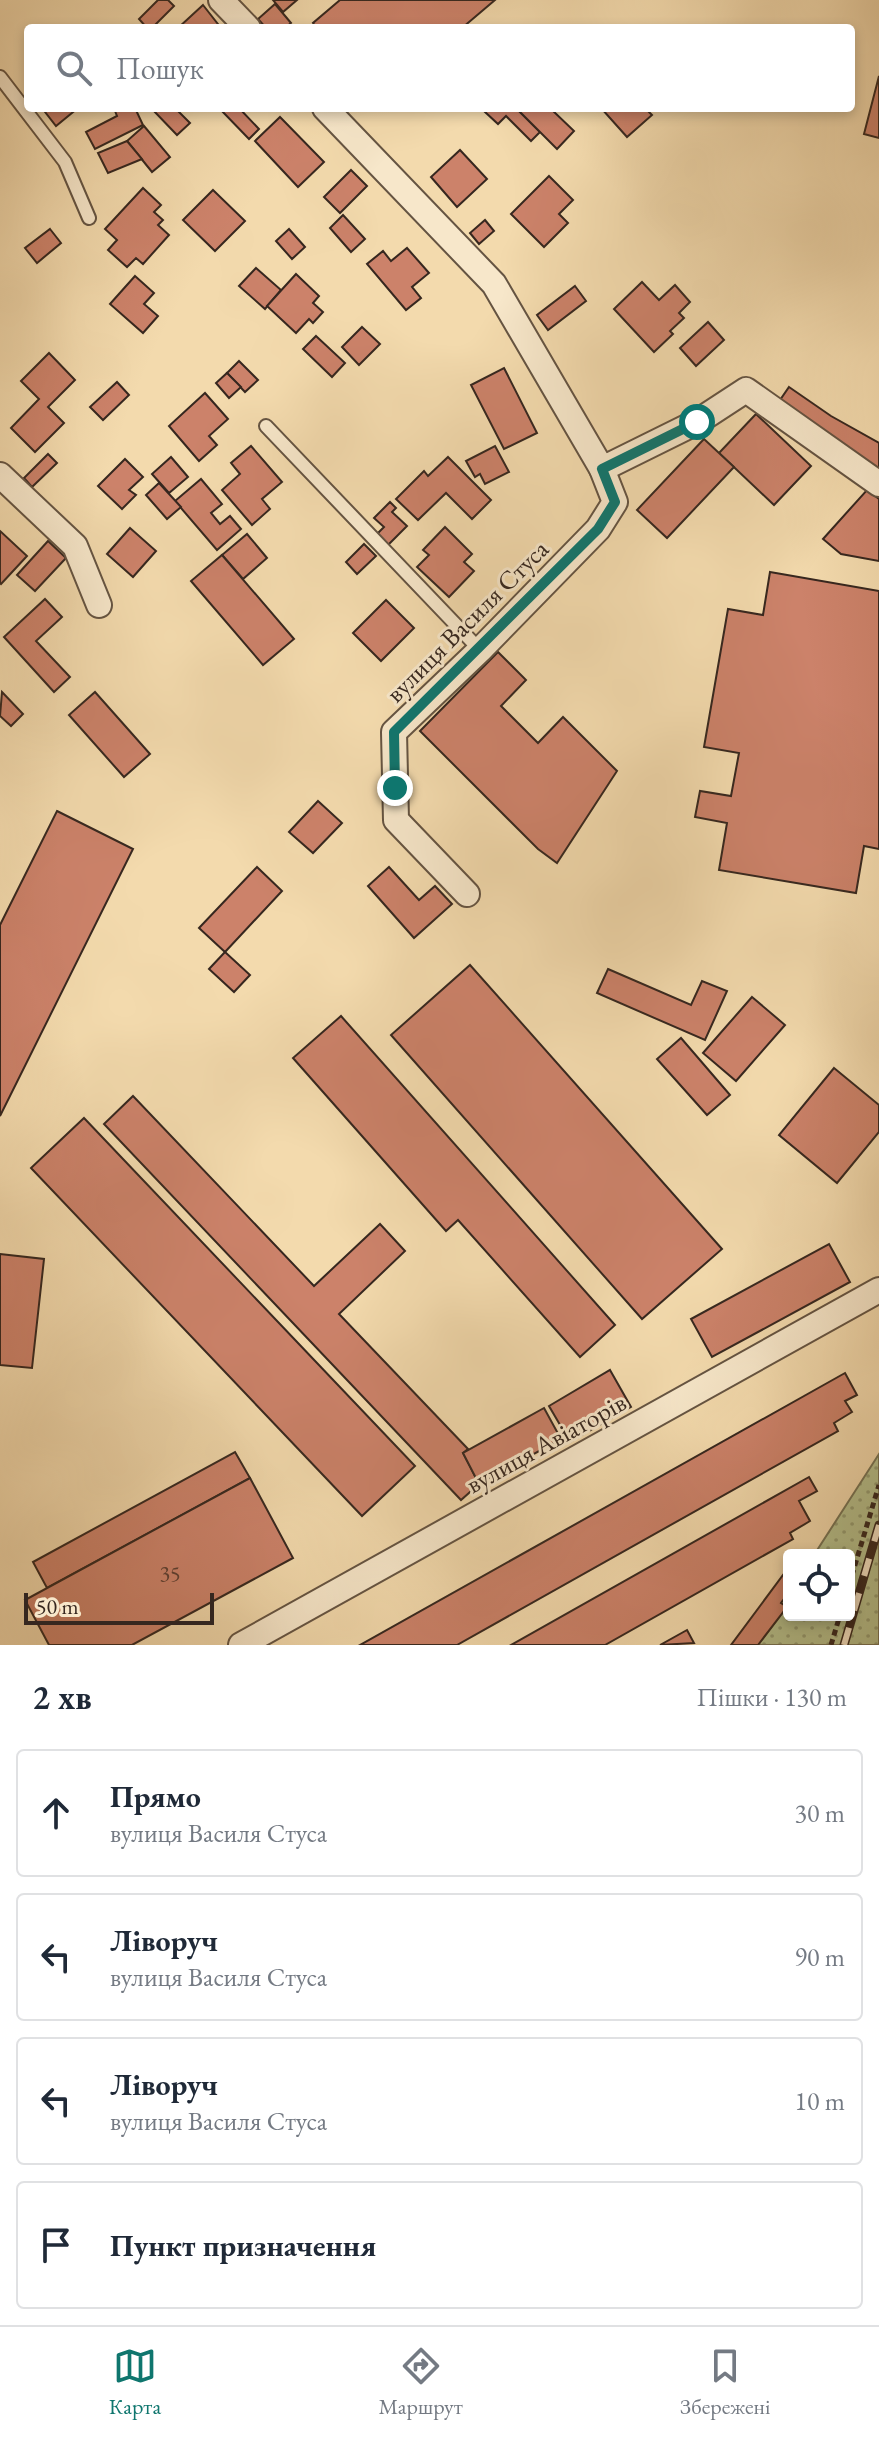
<!DOCTYPE html>
<html lang="uk">
<meta charset="utf-8">
<style>
:root{--surface:#fff;--page:#f2f2f3;--text:#1f2937;--muted:#747a83;--line:#e0e1e3;--accent:#0f766e}
body{margin:0;font-family:"EB Garamond",serif;background:var(--page);color:var(--text)}
.controls{position:absolute;right:24px;bottom:24px;display:grid;overflow:hidden;border-radius:8px;box-shadow:0 4px 12px #0003}
.controls button{width:72px;height:72px;display:grid;place-items:center;padding:0;border:0;border-bottom:2px solid var(--line);background:var(--surface);color:var(--text);font:40px sans-serif}
.scale{position:absolute;left:24px;bottom:20px;width:190px;box-sizing:border-box;padding-left:8px;border:4px solid #36271f;border-top:0;font-size:22px;line-height:28px;white-space:nowrap;color:#36271f;-webkit-text-stroke:6px #f7e7ca;paint-order:stroke}
.stop{position:absolute;width:24px;height:24px;margin:-18px;border:6px solid #0f766e;border-radius:50%;background:#fff}
.stop.end{background:#0f766e;border-color:#fff;box-shadow:0 2px 8px #0008}
.list{margin:0;padding:0;list-style:none}
h2{display:flex;justify-content:space-between;align-items:center;height:104px;margin:0;padding:0 32px;font-size:34px}
h2 small{font-size:26px;font-weight:400;color:var(--muted)}
.list li{display:grid;grid-template-columns:52px 1fr auto;gap:24px;align-items:center;box-sizing:border-box;height:128px;margin:0 16px 16px;padding:0 16px;border:2px solid var(--line);border-radius:8px}
.list b{display:block;font-size:30px;white-space:nowrap}
.list p{margin:0;font-size:26px;white-space:nowrap;color:var(--muted)}
.list em{font-size:26px;font-style:normal;color:var(--muted)}
.icon{flex:none;width:44px;height:44px;fill:none;stroke:currentColor;stroke-width:2;stroke-linecap:round;stroke-linejoin:round}
.map{position:relative;flex:none;width:879px;height:1645px;overflow:hidden}
.search{position:absolute;background:var(--surface);box-shadow:0 4px 12px #0003;left:24px;right:24px;top:24px;height:88px;display:flex;align-items:center;gap:20px;box-sizing:border-box;padding:0 28px;border-radius:8px;color:var(--muted);font-size:30px}
.sheet{height:680px;background:var(--surface)}
nav{display:flex;justify-content:space-around;align-items:center;box-sizing:border-box;height:112px;border-top:2px solid var(--line);background:var(--surface);font-size:22px;color:var(--muted)}
nav a{display:grid;justify-items:center;gap:4px}
nav .on{color:var(--accent)}
.map>svg:first-child{display:block}
.grass{fill:url(#grass-dots);stroke:#767456;stroke-width:2}
.building{fill:#cc826a;stroke:#36271f;stroke-width:2}
.lines{fill:none;stroke-linecap:round;stroke-linejoin:round}
.service-casing{stroke:#655442;stroke-width:16}
.minor-casing{stroke:#655442;stroke-width:28}
.path{stroke:#36271f;stroke-width:5;stroke-dasharray:6 4;stroke-linecap:butt}
.service{stroke:#f7e7ca;stroke-width:12}
.minor{stroke:#f7e7ca;stroke-width:24}
.rail-casing{stroke:#36271f;stroke-width:9}
.rail{stroke:#f7e7ca;stroke-width:6;stroke-dasharray:18;stroke-linecap:butt}
.route{stroke:#0f766e;stroke-width:10}
.labels{text-anchor:middle;dominant-baseline:central;stroke-width:6;stroke-linejoin:round;paint-order:stroke}
.number-label{font-size:22px;fill:#5c3e32}
.street-label{font-size:26px;fill:#36271f;stroke:#f7e7ca}
</style>
<div class="map">
<svg width="879" height="1645" viewBox="0 0 879 1645">
<defs>
<pattern id="grass-dots" width="8" height="8" patternUnits="userSpaceOnUse" patternTransform="scale(2)"><rect width="8" height="8" fill="#b5c18e"/><path d="M2 2h.1M6 6h.1" fill="none" stroke="#949d73" stroke-width="1.8" stroke-linecap="round"/></pattern>
</defs>
<rect width="100%" height="100%" fill="#f3daad"/>
<filter id="stains"><feTurbulence type="fractalNoise" baseFrequency=".0025" numOctaves="4"/><feColorMatrix values="0 0 0 0 .2 0 0 0 0 .09 0 0 0 0 .02 0 0 0 .5 -.17"/></filter>
<radialGradient id="worn" r=".72"><stop offset=".6" stop-color="#630" stop-opacity="0"/><stop offset="1" stop-color="#630" stop-opacity=".3"/></radialGradient>
<polygon class="grass" points="879,1454 879,1645 758,1645 786,1608 781,1603 789,1592 789,1615 849,1615 849,1555 814,1555"/>
<g class="building">
<polygon points="158,0 168,0 174,6 152,28 147,28 139,19"/>
<polygon points="273,0 297,0 283,12"/>
<polygon points="340,0 495,0 462,28 317,28 313,23"/>
<polygon points="275,4 291,23 285,28 266,28 258,19"/>
<polygon points="203,5 221,28 178,28"/>
<polygon points="879,76 879,138 864,134"/>
<polygon points="42,108 78,108 56,126"/>
<polygon points="120,108 135,108 143,125 95,149 86,132 117,116 115,111"/>
<polygon points="151,108 175,108 190,123 177,135"/>
<polygon points="219,108 239,108 259,129 249,139"/>
<polygon points="486,108 516,108 540,132 531,141 506,116 498,124 484,111"/>
<polygon points="516,108 550,108 574,131 557,149"/>
<polygon points="601,108 645,108 652,115 627,137"/>
<polygon points="280,117 324,162 298,187 255,141"/>
<polygon points="144,126 170,157 152,172 127,141"/>
<polygon points="127,141 142,159 108,173 98,153"/>
<polygon points="460,150 487,179 457,207 431,177"/>
<polygon points="351,170 367,186 340,213 324,197"/>
<polygon points="549,176 573,200 559,214 568,223 544,247 511,214"/>
<polygon points="143,188 161,205 154,212 163,220 158,225 169,235 143,264 136,258 127,267 108,250 117,240 105,229"/>
<polygon points="213,190 245,221 215,251 183,220"/>
<polygon points="343,215 365,239 351,252 330,228"/>
<polygon points="485,220 494,231 479,244 470,233"/>
<polygon points="50,229 61,243 37,263 25,248"/>
<polygon points="289,229 305,247 292,259 276,241"/>
<polygon points="407,248 429,273 412,287 421,298 406,310 367,264 383,251 391,261"/>
<polygon points="256,268 281,290 265,309 239,286"/>
<polygon points="296,274 319,296 313,303 323,312 313,323 309,319 296,333 267,306"/>
<polygon points="135,276 154,293 144,304 158,316 143,333 110,304"/>
<polygon points="642,282 659,300 675,285 690,302 679,313 684,318 670,331 673,334 654,352 614,309"/>
<polygon points="575,286 586,301 548,330 537,315"/>
<polygon points="708,322 724,340 696,366 680,348"/>
<polygon points="362,327 380,344 359,365 342,347"/>
<polygon points="316,336 345,363 332,377 303,349"/>
<polygon points="49,353 75,380 48,407 64,423 35,452 11,428 39,399 21,381"/>
<polygon points="239,361 258,380 245,392 227,373"/>
<polygon points="504,368 537,433 504,449 471,385"/>
<polygon points="227,373 241,387 229,398 216,383"/>
<polygon points="117,382 129,395 103,420 90,407"/>
<polygon points="789,387 831,416 879,443 879,474 778,403"/>
<polygon points="205,393 228,419 209,436 217,445 199,461 169,426"/>
<polygon points="756,414 811,466 774,505 719,453"/>
<polygon points="704,439 734,467 667,538 637,510"/>
<polygon points="251,446 282,482 262,499 270,509 252,525 222,490 240,474 231,463"/>
<polygon points="495,446 509,472 485,484 480,474 475,477 466,461"/>
<polygon points="48,454 57,463 32,487 24,478"/>
<polygon points="171,457 188,477 169,493 152,474"/>
<polygon points="448,457 491,500 472,519 446,493 418,520 396,499 424,471 428,476"/>
<polygon points="125,459 143,477 129,490 136,495 122,509 98,486"/>
<polygon points="201,479 222,504 211,513 220,524 230,516 241,529 217,550 175,501"/>
<polygon points="159,483 181,507 167,519 146,495"/>
<polygon points="867,490 879,499 879,561 841,554 823,539"/>
<polygon points="390,502 396,508 392,512 407,526 388,545 377,534 384,527 374,518"/>
<polygon points="445,527 472,554 464,562 474,571 449,597 417,567 429,555 423,550"/>
<polygon points="130,528 156,551 133,577 107,554"/>
<polygon points="0,531 27,556 1,584 0,583"/>
<polygon points="247,534 267,558 243,579 222,555"/>
<polygon points="48,541 66,558 35,591 17,575"/>
<polygon points="364,544 376,556 357,574 346,562"/>
<polygon points="222,555 294,639 263,665 191,581"/>
<polygon points="770,572 879,591 879,849 864,846 856,893 719,870 727,823 695,817 700,791 731,796 739,753 704,747 728,609 763,615"/>
<polygon points="45,599 62,617 36,641 70,677 54,692 4,637"/>
<polygon points="386,600 414,628 381,661 353,633"/>
<polygon points="498,652 526,680 501,706 538,743 563,717 617,771 557,863 538,849 420,731"/>
<polygon points="2,692 23,714 11,726 0,716"/>
<polygon points="95,692 150,754 124,777 69,715"/>
<polygon points="318,801 342,823 313,853 289,832"/>
<polygon points="57,811 133,849 0,1116 0,925"/>
<polygon points="257,867 282,891 225,952 199,928"/>
<polygon points="389,867 419,900 435,886 452,904 414,938 368,886"/>
<polygon points="225,952 250,975 234,992 209,969"/>
<polygon points="470,965 722,1249 642,1319 391,1035"/>
<polygon points="608,969 691,1005 702,981 727,991 705,1040 597,993"/>
<polygon points="752,997 785,1025 736,1081 703,1053"/>
<polygon points="341,1016 615,1325 580,1357 458,1220 446,1231 293,1058"/>
<polygon points="681,1038 730,1095 707,1115 657,1059"/>
<polygon points="834,1068 879,1105 879,1132 837,1183 779,1135"/>
<polygon points="133,1096 314,1286 380,1224 405,1251 339,1314 468,1449 463,1453 479,1484 461,1500 104,1124"/>
<polygon points="84,1118 415,1466 362,1516 31,1168"/>
<polygon points="829,1244 850,1282 712,1357 691,1319"/>
<polygon points="0,1254 44,1259 32,1368 0,1365"/>
<polygon points="610,1370 631,1407 570,1442 549,1406"/>
<polygon points="845,1373 857,1395 845,1401 852,1412 834,1423 838,1431 457,1645 360,1645"/>
<polygon points="544,1408 561,1439 479,1484 463,1453"/>
<polygon points="235,1452 250,1478 47,1588 33,1562"/>
<polygon points="809,1477 817,1491 799,1501 810,1521 790,1533 793,1539 605,1645 511,1645"/>
<polygon points="250,1478 293,1558 132,1645 49,1645 25,1600"/>
<polygon points="783,1575 789,1580 789,1592 781,1603 787,1607 758,1645 731,1645"/>
<polygon points="687,1630 694,1643 660,1645"/>
</g>
<g class="lines">
<g class="service-casing">
<g id="service">
<polyline points="0,77 65,162 89,218"/>
<polyline points="266,426 480,650"/>
</g>
</g>
<g class="minor-casing">
<g id="minor">
<polyline points="221,0 248,28"/>
<polyline points="325,108 494,284 602,469 697,422 746,390 879,484"/>
<polyline points="0,475 75,546 99,605"/>
<polyline points="467,894 396,820 394,732 480,650 598,529 615,502 602,469"/>
<polyline points="241,1645 879,1290"/>
</g>
</g>
<g class="path">
<polyline points="849,1585 879,1485"/>
<polyline points="831,1645 840,1615"/>
</g>
<use href="#service" class="service"/>
<use href="#minor" class="minor"/>
<g class="rail-casing">
<polyline id="rail" points="844,1645 879,1525"/>
</g>
<use href="#rail" class="rail"/>
</g>
<g class="lines">
<polyline class="route" points="395,788 394,732 598,529 615,502 602,469 697,422"/>
</g>
<g class="labels">
<g class="number-label">
<text x="170" y="1573">35</text>
</g>
<g class="street-label">
<text transform="translate(467 621) rotate(-45)">вулиця Василя Стуса</text>
<text transform="translate(546 1443) rotate(-29)">вулиця Авіаторів</text>
</g>
</g>
<rect width="100%" height="100%" filter="url(#stains)"/>
<rect width="100%" height="100%" fill="url(#worn)"/>
</svg>
<div class="controls">
<button><svg class="icon" aria-label="locate" viewBox="0 0 24 24"><circle cx="12" cy="12" r="6"/><path d="M12 2v4M12 18v4M2 12h4M18 12h4"/></svg></button>
</div>
<div class="scale">50 m</div>
<div class="stop" style="left:697px;top:422px"></div>
<div class="stop end" style="left:395px;top:788px"></div>
<div class="search"><svg class="icon" aria-label="search" viewBox="0 0 24 24"><circle cx="10" cy="10" r="6"/><path d="M15 15l6 6"/></svg>Пошук</div>
</div>
<section class="sheet">
<h2>2 хв<small>Пішки · 130 m</small></h2>
<ul class="list">
<li><svg class="icon" aria-label="ahead" viewBox="0 0 24 24"><path d="M12 20V5M6 11l6-6 6 6"/></svg><div><b>Прямо</b><p>вулиця Василя Стуса</p></div><em>30 m</em></li>
<li><svg class="icon" aria-label="left" viewBox="0 0 24 24"><path d="M17 20v-9H6M10 6l-5 5 5 5"/></svg><div><b>Ліворуч</b><p>вулиця Василя Стуса</p></div><em>90 m</em></li>
<li><svg class="icon" aria-label="left" viewBox="0 0 24 24"><path d="M17 20v-9H6M10 6l-5 5 5 5"/></svg><div><b>Ліворуч</b><p>вулиця Василя Стуса</p></div><em>10 m</em></li>
<li><svg class="icon" aria-label="arrive" viewBox="0 0 24 24"><path d="M6 21V4h12l-3 4 3 4H6"/></svg><div><b>Пункт призначення</b></div></li>
</ul>
</section>
<nav>
<a class="on"><svg class="icon" aria-label="map" viewBox="0 0 24 24"><path d="M3 6l6-2 6 2 6-2v14l-6 2-6-2-6 2zM9 4v14M15 6v14"/></svg>Карта</a>
<a><svg class="icon" aria-label="directions" viewBox="0 0 24 24"><path d="M12 3l9 9-9 9-9-9zM9 14v-3h6M13 9l2 2-2 2"/></svg>Маршрут</a>
<a><svg class="icon" aria-label="saved" viewBox="0 0 24 24"><path d="M7 4h10v16l-5-4-5 4z"/></svg>Збережені</a>
</nav>
